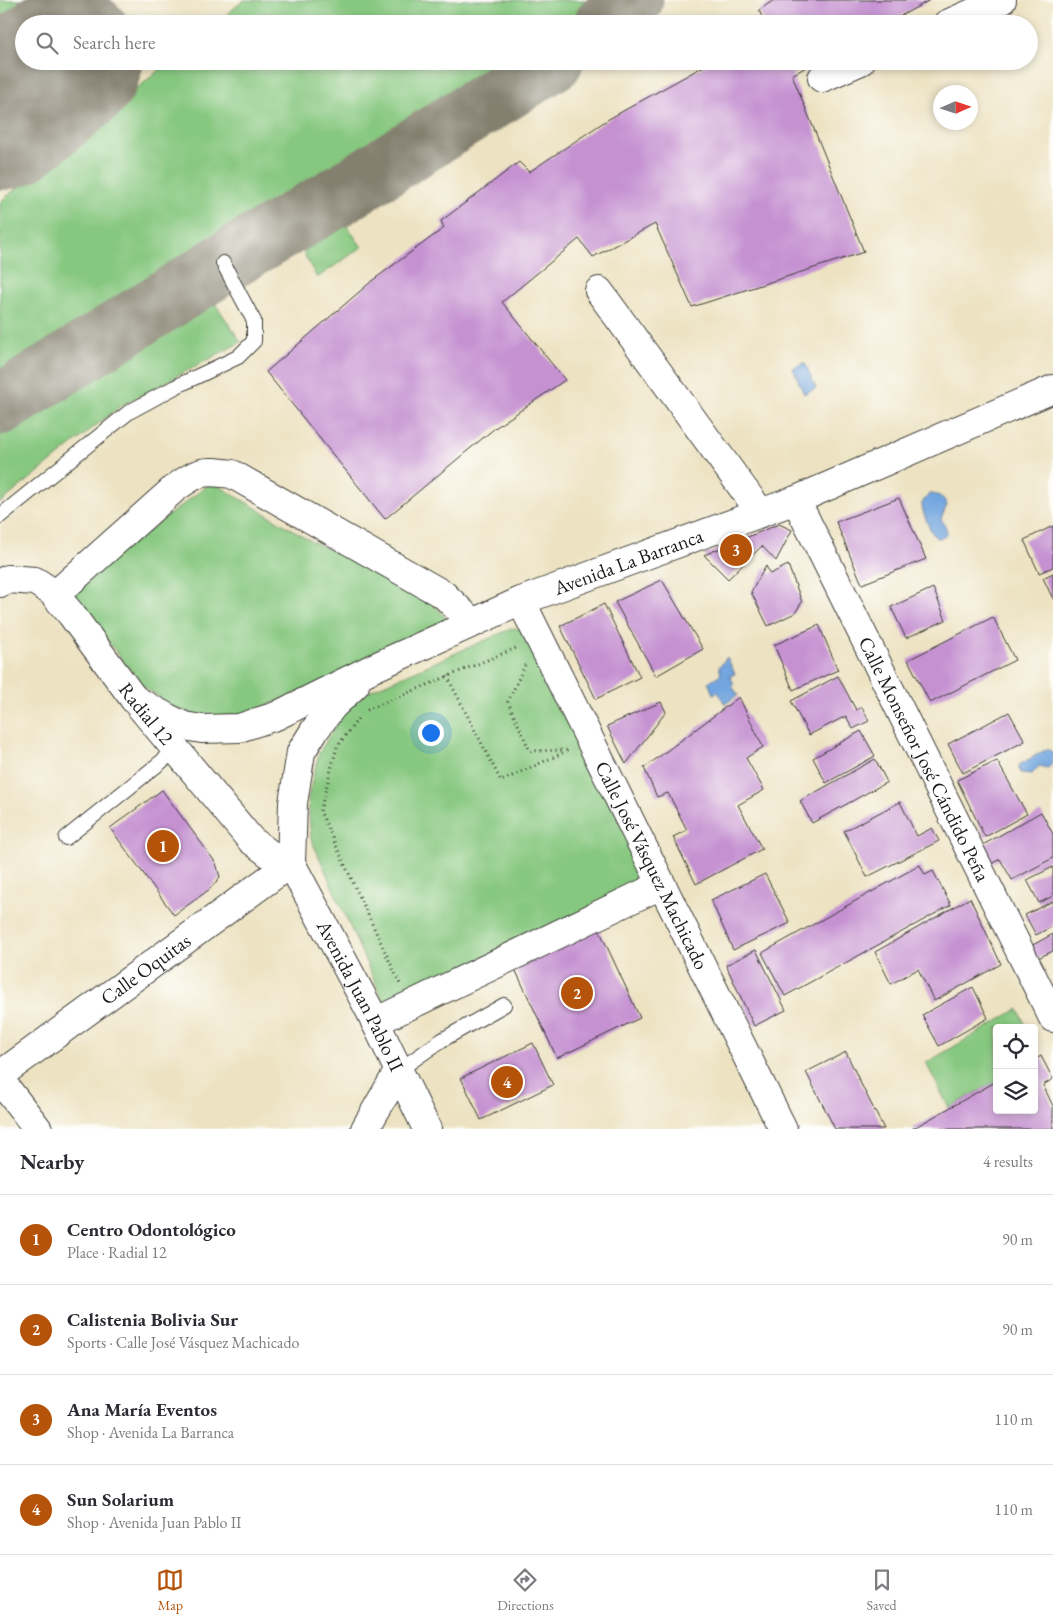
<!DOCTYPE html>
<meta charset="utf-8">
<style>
:root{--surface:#fff;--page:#f7f7f7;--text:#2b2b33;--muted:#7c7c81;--line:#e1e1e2;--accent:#b45309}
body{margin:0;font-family:"EB Garamond",serif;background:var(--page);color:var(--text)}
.controls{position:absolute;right:15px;bottom:15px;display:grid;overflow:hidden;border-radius:5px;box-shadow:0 2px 8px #0003}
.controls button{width:45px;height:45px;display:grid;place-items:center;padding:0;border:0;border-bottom:1px solid var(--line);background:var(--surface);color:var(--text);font:25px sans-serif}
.compass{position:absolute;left:933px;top:85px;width:45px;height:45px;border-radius:50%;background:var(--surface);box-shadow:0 2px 8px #0003;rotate:87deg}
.you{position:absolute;left:430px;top:732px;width:18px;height:18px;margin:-12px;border:4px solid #fff;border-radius:50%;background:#1a73e8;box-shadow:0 0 0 8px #1a73e833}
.badge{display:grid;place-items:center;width:32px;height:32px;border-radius:50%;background:var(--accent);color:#fff;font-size:16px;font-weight:700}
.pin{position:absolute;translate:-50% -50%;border:2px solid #fff;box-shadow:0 1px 5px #0006}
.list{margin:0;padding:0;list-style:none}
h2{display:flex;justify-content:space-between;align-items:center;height:65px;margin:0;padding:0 20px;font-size:21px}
h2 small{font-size:16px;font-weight:400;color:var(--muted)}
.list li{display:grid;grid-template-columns:32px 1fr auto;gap:15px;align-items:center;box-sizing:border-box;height:90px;padding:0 20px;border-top:1px solid var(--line)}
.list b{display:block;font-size:19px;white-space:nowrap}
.list p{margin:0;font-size:16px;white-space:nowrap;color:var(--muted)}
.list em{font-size:16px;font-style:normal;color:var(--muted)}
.icon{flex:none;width:28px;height:28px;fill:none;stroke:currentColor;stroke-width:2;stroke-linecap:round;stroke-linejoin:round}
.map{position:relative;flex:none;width:1053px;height:1129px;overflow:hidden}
.search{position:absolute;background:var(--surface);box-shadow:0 2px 8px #0003;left:15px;right:15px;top:15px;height:55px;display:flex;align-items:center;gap:12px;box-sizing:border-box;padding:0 18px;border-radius:28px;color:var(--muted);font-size:19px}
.sheet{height:425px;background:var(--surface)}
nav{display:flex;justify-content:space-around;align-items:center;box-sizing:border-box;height:70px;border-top:1px solid var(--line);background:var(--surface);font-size:14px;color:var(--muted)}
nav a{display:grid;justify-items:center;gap:2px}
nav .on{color:var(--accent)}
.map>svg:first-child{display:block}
.green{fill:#87c880;stroke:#52724e}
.water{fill:#73a6df;stroke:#48617e}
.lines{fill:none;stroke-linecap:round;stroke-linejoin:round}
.taxiway{stroke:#848070;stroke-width:61}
.runway{stroke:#848070;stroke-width:152}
.building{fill:#c591d1}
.service-casing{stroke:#3b3a35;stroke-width:16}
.minor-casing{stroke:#3b3a35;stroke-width:30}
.tertiary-casing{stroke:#3b3a35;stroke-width:30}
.path{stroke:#3b3a35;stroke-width:3;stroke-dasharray:1 4;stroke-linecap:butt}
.service{stroke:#fff;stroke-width:14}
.minor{stroke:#fff;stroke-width:28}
.tertiary{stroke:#fff;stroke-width:28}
.labels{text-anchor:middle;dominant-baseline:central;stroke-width:4;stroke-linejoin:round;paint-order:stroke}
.street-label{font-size:20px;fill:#1c1c1c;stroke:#fdfcf7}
</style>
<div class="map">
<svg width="1053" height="1129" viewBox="0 0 1053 1129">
<rect width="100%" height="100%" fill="#fdfcf7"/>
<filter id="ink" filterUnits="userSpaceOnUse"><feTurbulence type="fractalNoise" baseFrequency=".02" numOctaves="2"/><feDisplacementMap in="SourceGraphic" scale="10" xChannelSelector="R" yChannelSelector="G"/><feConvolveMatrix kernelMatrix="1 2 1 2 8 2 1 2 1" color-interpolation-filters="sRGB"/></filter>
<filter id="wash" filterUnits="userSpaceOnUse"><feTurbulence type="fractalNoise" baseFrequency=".0096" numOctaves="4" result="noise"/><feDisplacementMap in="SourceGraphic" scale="20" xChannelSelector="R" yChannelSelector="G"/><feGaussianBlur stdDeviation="1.12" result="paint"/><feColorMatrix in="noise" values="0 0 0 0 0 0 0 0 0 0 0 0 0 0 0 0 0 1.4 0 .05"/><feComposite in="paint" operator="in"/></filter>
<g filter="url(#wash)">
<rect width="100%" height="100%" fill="#ede3c3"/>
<g class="green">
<polygon points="0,0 28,0 22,10 0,28"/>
<polygon points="244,0 599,0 568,24 215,24"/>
<polygon points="170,61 515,61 484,79 0,382 0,202"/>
<polygon points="336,211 362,247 317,278 295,237"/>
<polygon points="210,296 241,342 119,407 0,503 0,428"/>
<polygon points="212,482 315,543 429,597 447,620 321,683 242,716 199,716 173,707 143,686 69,592"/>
<polygon points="513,628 521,629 644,869 641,883 385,1005 311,839 308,798 319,753 345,709 367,692"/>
<polygon points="1018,1009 1027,1028 997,1028 997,1081 949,1108 926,1063"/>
</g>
<g class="water">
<polygon points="805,363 816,388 804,394 793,368"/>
<path d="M 930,494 C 938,494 944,497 947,505 L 941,519 C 944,525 949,529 945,536 C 943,537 940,538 937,538 C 932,537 921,510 922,504 C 923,500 927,497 930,494 Z"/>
<polygon points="727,657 735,674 730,676 734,684 732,686 738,695 725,704 718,692 713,694 708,682 721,674 719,667"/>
<path d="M 1047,749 L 1052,752 C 1053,756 1053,767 1047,768 C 1044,768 1042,766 1039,766 L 1032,774 L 1021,773 L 1019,769 L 1019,765 Z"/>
</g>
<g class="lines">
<g class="taxiway">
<polyline points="604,24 633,0"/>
<polyline points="0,405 242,252 335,198 553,61"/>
</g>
<polyline class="runway" points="0,114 66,61"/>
</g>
<g id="blocks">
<g class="building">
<polygon points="774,0 930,0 886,24 765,24 759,10"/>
<polygon points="713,61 817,61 792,75 864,252 692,307 655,224 593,257 579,239 502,302 565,380 495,428 385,519 266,372 373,280 444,228 441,221 519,162 529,172 607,120"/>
<polygon points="899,498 926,559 862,584 836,522"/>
<polygon points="779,524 792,530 776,561 762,546 728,579 704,555"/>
<polygon points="1053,526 1053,567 1039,573 1024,540"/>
<polygon points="788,565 802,602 795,613 768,626 751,592 766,566 770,574"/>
<polygon points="1053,573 1053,599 1043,578"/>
<polygon points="662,580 703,649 656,676 615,602"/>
<polygon points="933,588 946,620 906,638 891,607"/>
<polygon points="604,604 640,677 596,699 560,626"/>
<polygon points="993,617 1015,660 930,703 908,660"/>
<polygon points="819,625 838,670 793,690 774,645"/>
<polygon points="838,676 856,710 862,707 869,721 853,729 846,716 809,735 791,701"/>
<polygon points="739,697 763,747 746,758 764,790 738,805 762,849 696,884 673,837 687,830 668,793 657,797 644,768"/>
<polygon points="661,702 666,712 626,764 607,726"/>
<polygon points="1009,712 1025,741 963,773 948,744"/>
<polygon points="861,731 875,756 826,783 813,758"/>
<polygon points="875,759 887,782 812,823 800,801"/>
<polygon points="997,761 1027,814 985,837 957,780"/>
<polygon points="162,790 216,863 220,877 210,889 174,915 110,828"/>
<polygon points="900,802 917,836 932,828 939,841 867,877 844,831"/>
<polygon points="1041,812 1053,834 1053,858 1012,880 1000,859 991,864 981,846"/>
<polygon points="920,865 925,875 933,871 951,905 785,996 762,953"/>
<polygon points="1053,867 1053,896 1039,903 1027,880"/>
<polygon points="765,874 790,923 733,950 711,900"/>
<polygon points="970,898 1001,964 934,1001 918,969 891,984 875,952"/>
<polygon points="1053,901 1053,926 1036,935 1025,915"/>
<polygon points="598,927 640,1018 557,1058 514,967"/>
<polygon points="1053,934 1053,951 1036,959 1029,947"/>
<polygon points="756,950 786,1010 754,1026 726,965"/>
<polygon points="973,987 988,1018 939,1046 922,1015"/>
<polygon points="533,1043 553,1085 481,1120 461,1078"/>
<polygon points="846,1052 860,1082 884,1129 835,1129 806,1072"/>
<polygon points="1041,1056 1053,1079 1043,1085 1053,1106 1053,1129 912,1129 997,1081 997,1110 1034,1110 1034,1060"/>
</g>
</g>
</g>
<g filter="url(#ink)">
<use href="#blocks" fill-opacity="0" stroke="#3b3a35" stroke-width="1"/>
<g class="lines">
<g class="service-casing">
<g id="service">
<polyline points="0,516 129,412 175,387 238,357 254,341 254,321 223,263"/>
<polyline points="66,838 176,750"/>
<polyline points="399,1070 442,1040 504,1005"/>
</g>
</g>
<g class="minor-casing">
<g id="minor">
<polyline points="947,24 1002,0"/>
<polyline points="822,78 861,61"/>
<polyline points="599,291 761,513"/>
<path id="s1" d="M 796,500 L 1053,1018"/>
<path d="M 55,595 L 175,488 C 199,471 202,470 232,474 L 444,595 L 473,623"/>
<path id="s2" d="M 521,601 L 783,1129"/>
<polyline points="375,1022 661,885"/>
<path id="s3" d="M 0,1075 L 291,863"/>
<polyline points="0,1080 38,1129"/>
</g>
</g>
<g class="tertiary-casing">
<g id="tertiary">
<path id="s4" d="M 0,583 L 8,579 L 35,581 L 52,592 L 71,614 L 134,699 L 251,840 L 271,855 L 291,863"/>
<path id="s5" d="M 355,685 L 332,707 L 314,731 L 301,752 L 293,803 L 291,863 L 370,1011 L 427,1129"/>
<path id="s6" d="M 134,699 L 168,718 L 184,726 L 202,729 L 239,728 L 276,716 L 373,668 L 521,601 L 796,500 L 1053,389"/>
<polyline points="365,1129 399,1070"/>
</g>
</g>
<g class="path">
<polyline points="525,665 508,702 530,751 566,750"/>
<polyline points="447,676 501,781 569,750"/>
<polyline points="367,710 516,648"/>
<polyline points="358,719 337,747 320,811 400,984"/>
</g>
<use href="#service" class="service"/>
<use href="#minor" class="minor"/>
<use href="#tertiary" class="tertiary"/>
</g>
</g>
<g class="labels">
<g class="street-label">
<text stroke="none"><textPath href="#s6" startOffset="536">Avenida La Barranca</textPath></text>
<text stroke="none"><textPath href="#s4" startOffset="210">Radial 12</textPath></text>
<text stroke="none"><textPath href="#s1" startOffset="289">Calle Monseñor José Cándido Peña</textPath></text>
<text stroke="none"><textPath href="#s2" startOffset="295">Calle José Vásquez Machicado</textPath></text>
<text stroke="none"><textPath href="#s3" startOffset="180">Calle Oquitas</textPath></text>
<text stroke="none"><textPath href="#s5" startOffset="348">Avenida Juan Pablo II</textPath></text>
</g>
</g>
</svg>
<div class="controls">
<button><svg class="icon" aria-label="locate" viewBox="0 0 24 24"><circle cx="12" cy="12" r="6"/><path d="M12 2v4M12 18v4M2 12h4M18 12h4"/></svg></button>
<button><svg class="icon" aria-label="layers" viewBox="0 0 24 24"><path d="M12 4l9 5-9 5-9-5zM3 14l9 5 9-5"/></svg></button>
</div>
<svg class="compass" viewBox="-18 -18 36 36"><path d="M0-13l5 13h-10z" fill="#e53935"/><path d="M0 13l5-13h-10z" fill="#7c7c81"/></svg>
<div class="you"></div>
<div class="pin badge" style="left:163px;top:846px">1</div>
<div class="pin badge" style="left:577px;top:993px">2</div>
<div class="pin badge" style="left:736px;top:550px">3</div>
<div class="pin badge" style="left:507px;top:1082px">4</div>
<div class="search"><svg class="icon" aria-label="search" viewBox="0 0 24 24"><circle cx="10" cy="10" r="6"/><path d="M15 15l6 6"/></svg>Search here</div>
</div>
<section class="sheet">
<h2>Nearby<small>4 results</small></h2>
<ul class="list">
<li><span class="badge">1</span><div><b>Centro Odontológico</b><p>Place · Radial 12</p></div><em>90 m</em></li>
<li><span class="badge">2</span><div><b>Calistenia Bolivia Sur</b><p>Sports · Calle José Vásquez Machicado</p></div><em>90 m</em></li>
<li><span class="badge">3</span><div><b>Ana María Eventos</b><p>Shop · Avenida La Barranca</p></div><em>110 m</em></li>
<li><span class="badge">4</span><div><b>Sun Solarium</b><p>Shop · Avenida Juan Pablo II</p></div><em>110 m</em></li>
</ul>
</section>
<nav>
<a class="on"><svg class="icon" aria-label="map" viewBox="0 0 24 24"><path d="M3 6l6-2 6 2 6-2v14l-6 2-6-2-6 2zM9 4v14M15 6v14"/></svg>Map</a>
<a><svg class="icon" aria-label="directions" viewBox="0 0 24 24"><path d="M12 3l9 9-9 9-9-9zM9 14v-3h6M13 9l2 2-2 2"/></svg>Directions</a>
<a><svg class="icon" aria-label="saved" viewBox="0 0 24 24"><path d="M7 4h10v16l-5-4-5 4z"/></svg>Saved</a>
</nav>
